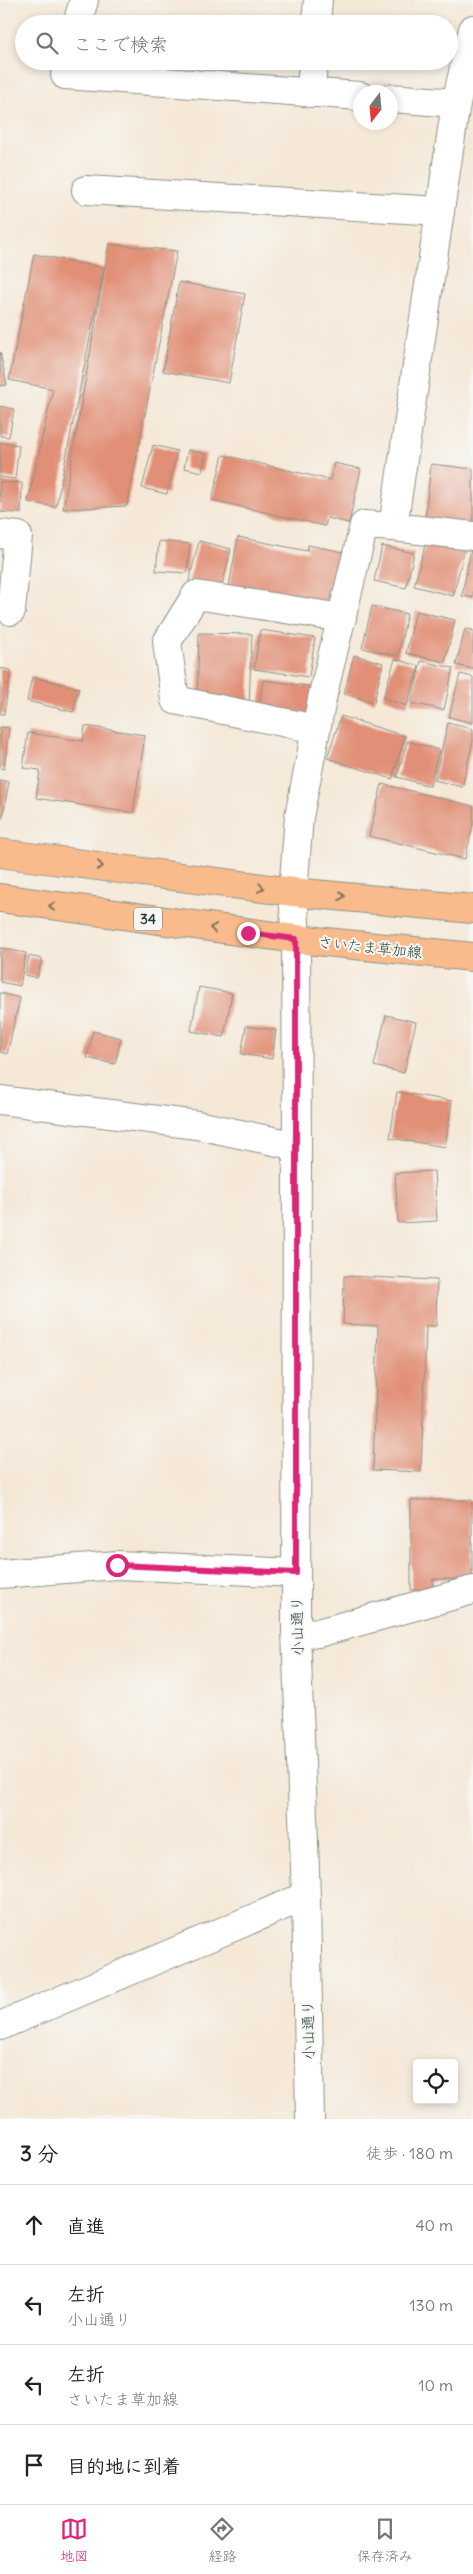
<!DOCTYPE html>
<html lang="ja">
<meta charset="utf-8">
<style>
:root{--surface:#fff;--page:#f2f2f2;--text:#222;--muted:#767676;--line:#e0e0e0;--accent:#db2777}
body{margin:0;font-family:Delius,"Klee One",sans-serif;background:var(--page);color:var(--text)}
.controls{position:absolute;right:15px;bottom:15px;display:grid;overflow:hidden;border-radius:5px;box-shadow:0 2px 8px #0003}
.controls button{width:45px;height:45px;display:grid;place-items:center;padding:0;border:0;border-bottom:1px solid var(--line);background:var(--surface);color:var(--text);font:25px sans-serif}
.compass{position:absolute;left:353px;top:85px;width:45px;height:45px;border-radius:50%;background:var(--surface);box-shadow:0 2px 8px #0003;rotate:196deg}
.stop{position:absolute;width:15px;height:15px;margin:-11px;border:4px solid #db2777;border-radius:50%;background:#fff}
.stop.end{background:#db2777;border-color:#fff;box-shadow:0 1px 5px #0008}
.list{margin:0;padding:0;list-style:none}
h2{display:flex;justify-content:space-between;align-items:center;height:65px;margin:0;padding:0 20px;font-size:21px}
h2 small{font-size:16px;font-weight:400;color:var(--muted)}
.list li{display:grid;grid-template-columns:32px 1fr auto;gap:15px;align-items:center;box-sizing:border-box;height:80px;padding:0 20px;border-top:1px solid var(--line)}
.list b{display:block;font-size:19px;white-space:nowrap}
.list p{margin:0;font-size:16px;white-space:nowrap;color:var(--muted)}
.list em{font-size:16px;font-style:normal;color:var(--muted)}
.icon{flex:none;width:28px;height:28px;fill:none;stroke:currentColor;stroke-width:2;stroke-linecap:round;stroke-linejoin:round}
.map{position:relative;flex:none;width:473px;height:2119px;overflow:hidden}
.search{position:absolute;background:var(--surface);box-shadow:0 2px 8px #0003;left:15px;right:15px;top:15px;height:55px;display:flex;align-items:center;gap:12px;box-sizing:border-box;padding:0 18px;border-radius:28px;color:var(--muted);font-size:19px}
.sheet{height:385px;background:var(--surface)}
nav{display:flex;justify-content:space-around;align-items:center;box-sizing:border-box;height:70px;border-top:1px solid var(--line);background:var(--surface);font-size:14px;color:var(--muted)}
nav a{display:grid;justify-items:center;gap:2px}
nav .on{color:var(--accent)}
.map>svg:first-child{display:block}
.building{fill:#e18f76}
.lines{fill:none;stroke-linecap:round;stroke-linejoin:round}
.minor-casing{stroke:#8a9286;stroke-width:30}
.major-casing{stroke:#8a9286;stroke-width:30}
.minor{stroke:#fff;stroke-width:28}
.major{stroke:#fabb8c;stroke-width:28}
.oneway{stroke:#82765c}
.route{stroke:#db2777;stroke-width:6}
.labels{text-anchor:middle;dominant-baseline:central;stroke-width:4;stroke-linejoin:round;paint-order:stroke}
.shield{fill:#f6f6f2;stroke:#60746d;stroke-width:1}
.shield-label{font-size:14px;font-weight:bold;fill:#1f3d34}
.street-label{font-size:15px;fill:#1f3d34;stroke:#f6f6f2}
</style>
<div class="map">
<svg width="473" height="2119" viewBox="0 0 473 2119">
<rect width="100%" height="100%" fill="#f6f6f2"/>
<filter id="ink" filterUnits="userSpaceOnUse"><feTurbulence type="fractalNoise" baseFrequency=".02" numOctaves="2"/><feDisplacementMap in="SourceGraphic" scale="10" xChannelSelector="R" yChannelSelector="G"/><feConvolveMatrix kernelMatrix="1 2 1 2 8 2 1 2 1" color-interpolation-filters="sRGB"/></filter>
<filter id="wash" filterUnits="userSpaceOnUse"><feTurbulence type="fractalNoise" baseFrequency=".0096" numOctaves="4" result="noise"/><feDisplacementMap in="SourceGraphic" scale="20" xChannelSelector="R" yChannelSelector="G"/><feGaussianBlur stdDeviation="1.12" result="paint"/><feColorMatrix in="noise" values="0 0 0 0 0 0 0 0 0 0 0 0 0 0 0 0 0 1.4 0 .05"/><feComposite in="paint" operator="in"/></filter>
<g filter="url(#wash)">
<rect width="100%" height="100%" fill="#f5e8d7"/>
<g id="blocks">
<g class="building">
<polygon points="109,244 177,251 127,506 63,509"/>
<polygon points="34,254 104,268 56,507 28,502 53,389 9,380"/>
<polygon points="179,282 245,294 229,383 163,371"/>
<polygon points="0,352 7,385 0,386"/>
<polygon points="0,406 14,409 9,437 0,436"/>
<polygon points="0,443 19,445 15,479 0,477"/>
<polygon points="153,445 177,451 167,494 142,488"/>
<polygon points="188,450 206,454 202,472 184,468"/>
<polygon points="223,455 330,480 334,463 361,469 349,523 327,518 325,526 212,500"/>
<polygon points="431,464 473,469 473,525 425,519"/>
<polygon points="0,482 22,483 21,513 0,512"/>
<polygon points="238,537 307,551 308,545 348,553 338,606 229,586"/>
<polygon points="427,538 465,548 453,596 414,586"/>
<polygon points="159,541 190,544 187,573 156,571"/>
<polygon points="199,541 231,549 220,593 188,585"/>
<polygon points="472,543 473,543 473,598 462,596"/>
<polygon points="382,546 414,553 406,588 374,581"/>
<polygon points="372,606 407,614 398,656 362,648"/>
<polygon points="416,611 455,620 445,662 406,653"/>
<polygon points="465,629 473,630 473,669 456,665"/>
<polygon points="260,630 315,638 309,677 254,669"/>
<polygon points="199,633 252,634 249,705 197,704"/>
<polygon points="354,655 383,663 374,702 344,694"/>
<polygon points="395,659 419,666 407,706 383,698"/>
<polygon points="421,661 453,668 444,710 411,703"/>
<polygon points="0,668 11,670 4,714 0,714"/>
<polygon points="460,674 473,677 473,723 449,717"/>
<polygon points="32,677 79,688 73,712 27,701"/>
<polygon points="263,680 315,687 311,715 259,708"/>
<polygon points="341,716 405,736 392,779 327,758"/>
<polygon points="448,723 473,729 473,741 462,787 434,780"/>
<polygon points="85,726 145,735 133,813 36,798 40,770 23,768 28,733 83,741"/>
<polygon points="0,727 9,728 4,769 0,768"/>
<polygon points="407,741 439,750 430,786 397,777"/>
<polygon points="0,780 9,782 2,819 0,818"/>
<polygon points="382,784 473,806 473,825 465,859 369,836"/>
<polygon points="0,948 26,953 20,986 0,982"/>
<polygon points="29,956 42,959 37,978 25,975"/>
<polygon points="199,987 232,993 224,1037 191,1031"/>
<polygon points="0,993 20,998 7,1054 0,1052"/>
<polygon points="386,1015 416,1022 404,1073 374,1066"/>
<polygon points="246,1026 276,1030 272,1059 241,1054"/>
<polygon points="93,1031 121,1038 115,1064 87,1058"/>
<polygon points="397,1092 452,1101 445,1147 390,1138"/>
<polygon points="434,1171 437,1221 398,1223 395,1173"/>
<polygon points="344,1276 437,1280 436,1326 426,1326 421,1472 373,1470 378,1326 343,1324"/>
<polygon points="411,1500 472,1500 472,1579 433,1579 433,1590 411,1590"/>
</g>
</g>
</g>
<g filter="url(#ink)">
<use href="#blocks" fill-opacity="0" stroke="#8a9286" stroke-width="1"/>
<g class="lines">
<g class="minor-casing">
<g id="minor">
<polyline points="77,24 84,0"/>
<polyline points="316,24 318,0"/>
<polyline points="68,61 65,75 360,96"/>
<polyline points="311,93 313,61"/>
<polyline points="390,98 456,103"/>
<polyline points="86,190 440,211"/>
<polyline points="393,527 473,536"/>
<polyline points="0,534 18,536 11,611"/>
<polyline points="316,729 175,700 167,642 196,595 342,618"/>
<polyline points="0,1100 197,1125 297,1146"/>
<polyline points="0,1574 117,1565 296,1573"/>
<polyline points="296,1631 318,1633 473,1590"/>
<polyline points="0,2026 306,1896"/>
<polyline points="310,2119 306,1896 296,1631 297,1146 296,939 293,892 299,817 323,694 364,525 393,527 456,103 473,29"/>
</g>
</g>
<g class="major-casing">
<g id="major">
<polyline points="0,853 293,892 473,909"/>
<polyline points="0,898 296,939 473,957"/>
</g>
</g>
<use href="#minor" class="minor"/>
<use href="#major" class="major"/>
</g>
<defs><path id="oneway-chevron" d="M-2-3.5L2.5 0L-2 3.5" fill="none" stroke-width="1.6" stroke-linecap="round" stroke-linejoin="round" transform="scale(1.25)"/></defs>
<g class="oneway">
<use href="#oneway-chevron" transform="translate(100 866) rotate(8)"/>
<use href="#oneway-chevron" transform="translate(261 888) rotate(8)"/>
<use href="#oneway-chevron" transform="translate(342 896) rotate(5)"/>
<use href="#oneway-chevron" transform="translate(52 906) rotate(-172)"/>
<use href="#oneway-chevron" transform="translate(213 928) rotate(-172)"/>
</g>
</g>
<g class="lines" filter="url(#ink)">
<polyline class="route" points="117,1565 296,1573 296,939 248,933"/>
</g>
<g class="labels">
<rect class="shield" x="134" y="907.5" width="28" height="23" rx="4"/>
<g class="shield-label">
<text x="148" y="919">34</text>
</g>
<g class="street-label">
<text transform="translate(370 947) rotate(6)">さいたま草加線</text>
<text transform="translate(297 1626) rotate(-91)">小山通り</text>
<text transform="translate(308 2030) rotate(-91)">小山通り</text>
</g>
</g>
</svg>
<div class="controls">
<button><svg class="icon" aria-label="locate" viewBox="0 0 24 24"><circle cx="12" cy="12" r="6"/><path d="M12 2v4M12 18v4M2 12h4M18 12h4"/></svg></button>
</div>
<svg class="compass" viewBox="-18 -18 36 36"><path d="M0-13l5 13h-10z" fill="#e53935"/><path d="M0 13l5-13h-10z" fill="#767676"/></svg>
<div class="stop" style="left:117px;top:1565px"></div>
<div class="stop end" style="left:248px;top:933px"></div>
<div class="search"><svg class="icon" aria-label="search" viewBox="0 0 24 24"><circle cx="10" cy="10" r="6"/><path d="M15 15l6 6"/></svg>ここで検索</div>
</div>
<section class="sheet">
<h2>3 分<small>徒歩 · 180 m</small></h2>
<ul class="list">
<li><svg class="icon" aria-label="ahead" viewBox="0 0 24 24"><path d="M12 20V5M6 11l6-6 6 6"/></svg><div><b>直進</b></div><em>40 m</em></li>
<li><svg class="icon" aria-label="left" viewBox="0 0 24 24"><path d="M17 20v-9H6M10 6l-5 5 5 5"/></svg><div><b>左折</b><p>小山通り</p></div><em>130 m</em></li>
<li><svg class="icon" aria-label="left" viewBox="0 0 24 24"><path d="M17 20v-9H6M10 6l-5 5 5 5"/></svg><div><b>左折</b><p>さいたま草加線</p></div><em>10 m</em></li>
<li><svg class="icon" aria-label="arrive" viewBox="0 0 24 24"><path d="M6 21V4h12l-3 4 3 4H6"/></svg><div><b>目的地に到着</b></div></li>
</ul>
</section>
<nav>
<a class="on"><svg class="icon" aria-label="map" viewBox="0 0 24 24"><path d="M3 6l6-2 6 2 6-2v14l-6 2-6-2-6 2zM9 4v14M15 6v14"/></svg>地図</a>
<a><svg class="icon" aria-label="directions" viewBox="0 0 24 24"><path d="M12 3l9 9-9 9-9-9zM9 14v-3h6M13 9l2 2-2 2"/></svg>経路</a>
<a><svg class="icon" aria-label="saved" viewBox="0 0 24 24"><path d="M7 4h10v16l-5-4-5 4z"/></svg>保存済み</a>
</nav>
